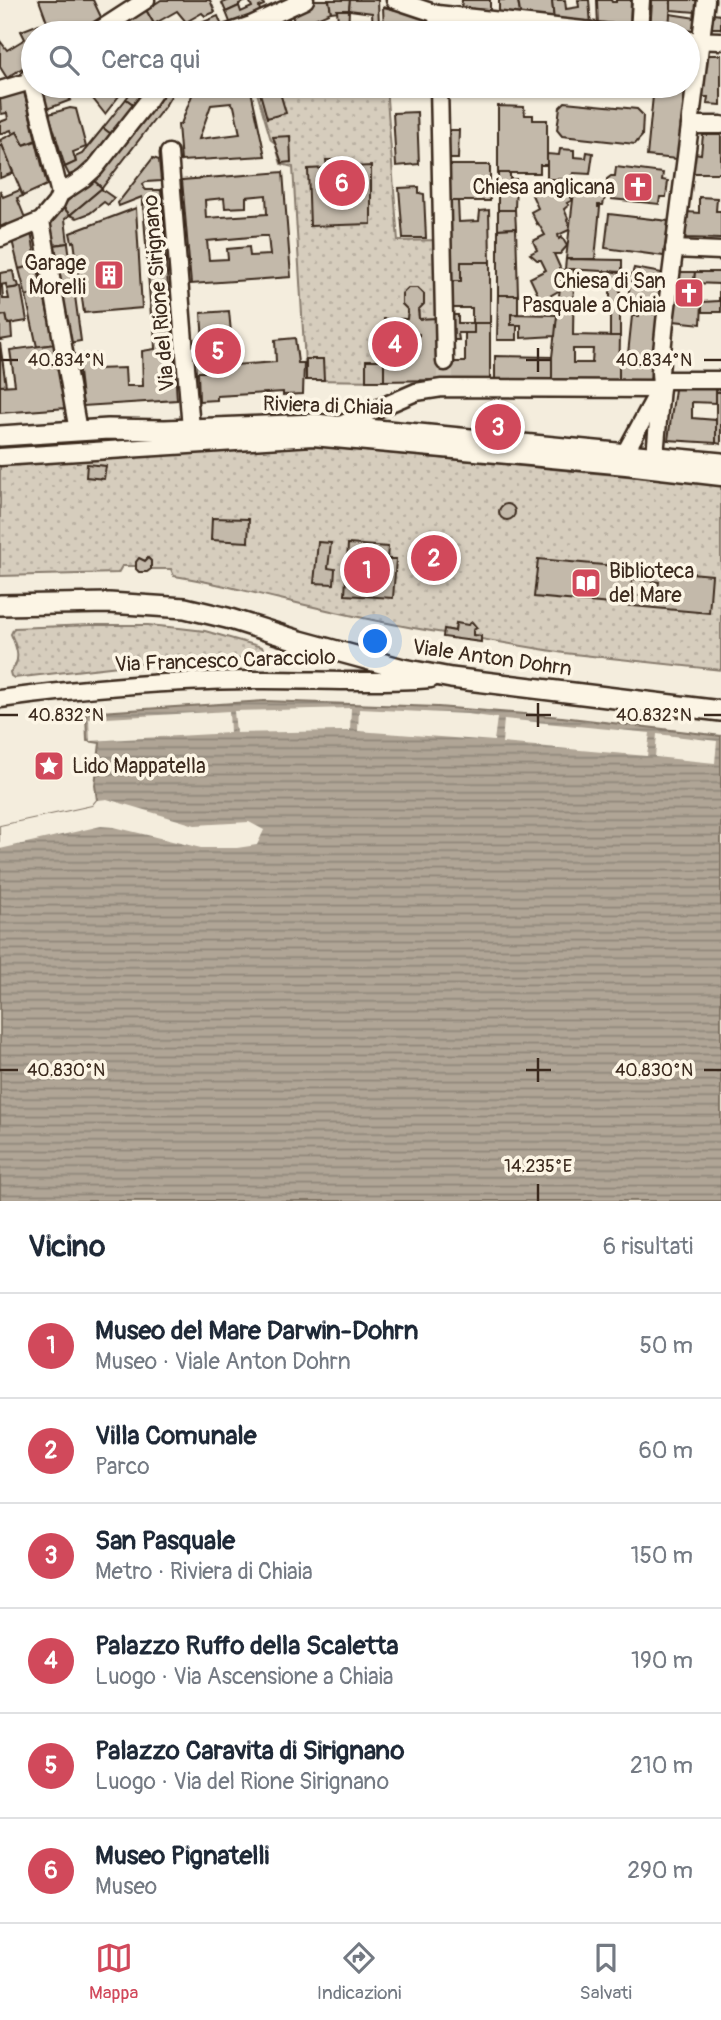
<!DOCTYPE html>
<html lang="it">
<meta charset="utf-8">
<style>
:root{--surface:#fff;--page:#f6f6f7;--text:#1f2937;--muted:#747a83;--line:#e0e1e3;--accent:#d1495b}
body{margin:0;font-family:Pangolin,sans-serif;background:var(--page);color:var(--text)}
.you{position:absolute;left:376px;top:642px;width:24px;height:24px;margin:-18px;border:5px solid #fff;border-radius:50%;background:#1a73e8;box-shadow:0 0 0 10px #1a73e833}
.badge{display:grid;place-items:center;width:46px;height:46px;border-radius:50%;background:var(--accent);color:#fff;font-size:23px;font-weight:700}
.pin{position:absolute;translate:-50% -50%;border:4px solid #fff;box-shadow:0 2px 7px #0006}
.list{margin:0;padding:0;list-style:none}
h2{display:flex;justify-content:space-between;align-items:center;height:91px;margin:0;padding:0 28px;font-size:30px}
h2 small{font-size:23px;font-weight:400;color:var(--muted)}
.list li{display:grid;grid-template-columns:46px 1fr auto;gap:21px;align-items:center;box-sizing:border-box;height:105px;padding:0 28px;border-top:2px solid var(--line)}
.list b{display:block;font-size:26px;white-space:nowrap}
.list p{margin:0;font-size:23px;white-space:nowrap;color:var(--muted)}
.list em{font-size:23px;font-style:normal;color:var(--muted)}
.icon{flex:none;width:38px;height:38px;fill:none;stroke:currentColor;stroke-width:2;stroke-linecap:round;stroke-linejoin:round}
.map{position:relative;flex:none;width:721px;height:1201px;overflow:hidden}
.search{position:absolute;background:var(--surface);box-shadow:0 2px 5px #0004;left:21px;right:21px;top:21px;height:77px;display:flex;align-items:center;gap:18px;box-sizing:border-box;padding:0 24px;border-radius:38px;color:var(--muted);font-size:26px}
.sheet{height:721px;background:var(--surface)}
nav{display:flex;justify-content:space-around;align-items:center;box-sizing:border-box;height:98px;border-top:2px solid var(--line);background:var(--surface);font-size:19px;color:var(--muted)}
nav a{display:grid;justify-items:center;gap:4px}
nav .on{color:var(--accent)}
.map>svg:first-child{display:block}
.park{fill:url(#park-dots);stroke:#887c6e;stroke-width:2}
.water{fill:url(#water-rules);stroke:#817466;stroke-width:2}
.pier{fill:#f4eddd}
.building{fill:#c3b9aa;stroke:#3b2a1e;stroke-width:2;fill-rule:evenodd}
.lines{fill:none;stroke-linecap:round;stroke-linejoin:round}
.minor-tunnel{stroke:#cfc6b7;stroke-width:16;stroke-dasharray:16 8;stroke-linecap:butt}
.minor-casing{stroke:#3b2a1e;stroke-width:21}
.major-casing{stroke:#3b2a1e;stroke-width:24}
.minor{stroke:#fcf5e5;stroke-width:16}
.major{stroke:#fcf5e5;stroke-width:19}
.ticks{fill:none;stroke:#3b2a1e;stroke-width:2.5}
.labels{text-anchor:middle;dominant-baseline:central;stroke-width:7;stroke-linejoin:round;paint-order:stroke}
.poi-label{font-size:21px;fill:#3b2a1e;stroke:#fcf5e5;text-anchor:end}
.street-label{font-size:21px;fill:#3b2a1e;stroke:#fcf5e5}
.ticks-label{font-size:18px;text-anchor:middle;fill:#3b2a1e;stroke:#fcf5e5;stroke-width:7;stroke-linejoin:round;paint-order:stroke}
</style>
<div class="map">
<svg width="721" height="1201" viewBox="0 0 721 1201">
<defs>
<pattern id="park-dots" width="8" height="8" patternUnits="userSpaceOnUse" patternTransform="scale(1.75)"><rect width="8" height="8" fill="#d6cdbd"/><path d="M2 2h.1M6 6h.1" fill="none" stroke="#b9b0a2" stroke-width="1.8" stroke-linecap="round"/></pattern>
<pattern id="water-rules" width="6" height="5" patternUnits="userSpaceOnUse" patternTransform="scale(1.75)"><rect width="6" height="5" fill="#b0a596"/><path d="M0 2.5h6" fill="none" stroke="#90877a"/></pattern>
</defs>
<rect width="100%" height="100%" fill="#f4eddd"/>
<filter id="ink" filterUnits="userSpaceOnUse"><feTurbulence type="fractalNoise" baseFrequency=".0143" numOctaves="2"/><feDisplacementMap in="SourceGraphic" scale="14" xChannelSelector="R" yChannelSelector="G"/><feConvolveMatrix kernelMatrix="1 2 1 2 8 2 1 2 1" color-interpolation-filters="sRGB"/></filter>
<g filter="url(#ink)">
<g class="park">
<polygon points="255,86 386,86 398,241 438,240 438,318 419,319 419,310 402,294 402,304 408,310 407,319 384,319 384,381 306,380 293,167 281,164 275,143 271,140"/>
<path d="M 313,446 L 721,485 L 721,670 L 564,653 L 481,639 L 481,636 L 473,635 L 473,630 L 476,628 L 456,623 L 455,631 L 444,629 L 444,633 C 389,625 334,612 280,599 C 244,591 210,581 174,576 L 171,569 L 151,569 L 151,562 L 148,558 L 145,561 L 139,559 L 136,562 L 136,566 L 122,566 L 118,573 L 0,576 L 0,465 Z"/>
<path d="M 91,625 L 148,625 L 179,628 L 205,631 L 262,647 L 264,652 L 261,657 L 258,658 L 136,664 L 14,678 L 11,676 L 10,672 C 22,661 17,648 11,634 L 14,628 Z"/>
</g>
<polygon class="water" points="264,701 438,707 562,717 721,736 721,1201 0,1201 0,826 92,806 97,800 95,785 100,743 87,741 86,713"/>
<g class="pier">
<polygon points="351,708 350,731 236,733 234,711"/>
<polygon points="359,709 467,714 497,718 494,741 358,731"/>
<polygon points="229,711 230,733 90,741 89,719"/>
<polygon points="504,719 650,733 647,756 502,743"/>
<polygon points="657,734 717,741 715,763 655,757"/>
<polygon points="107,799 195,825 249,822 264,830 257,845 237,848 201,848 114,827 101,826 0,849 0,826 92,806 97,800"/>
</g>
<g class="building">
<polygon points="39,0 93,0 101,17 76,33 51,33"/>
<polygon points="161,0 210,0 215,12 205,16 202,13 186,22 177,11 154,24 146,10"/>
<polygon points="230,0 249,0 239,4 239,6 226,12 222,3"/>
<polygon points="249,0 262,0 264,5 259,7 262,16 232,27 226,12 239,6 241,12 252,7"/>
<polygon points="314,0 329,0 331,12 296,27 290,10"/>
<polygon points="329,0 350,0 349,10 331,12"/>
<polygon points="350,0 378,0 379,26 381,26 381,29 373,29 372,13 349,10"/>
<polygon points="462,0 490,0 490,16 461,11"/>
<polygon points="499,0 518,0 521,19 499,16"/>
<polygon points="518,0 552,0 554,21 521,19"/>
<polygon points="552,0 565,0 566,9 579,7 578,0 589,0 591,25 554,21"/>
<polygon points="597,0 611,0 612,2 616,2 616,0 631,0 630,30 598,27"/>
<polygon points="652,0 671,0 669,33 650,33"/>
<polygon points="671,0 698,0 696,12 671,10"/>
<polygon points="383,7 433,18 433,33 404,33 384,30"/>
<polygon points="146,10 154,24 159,22 166,33 122,33 119,28"/>
<polygon points="337,10 349,10 348,33 339,33"/>
<polygon points="287,12 293,33 241,33"/>
<polygon points="670,14 696,18 694,36 688,33 669,33"/>
<polygon points="713,14 721,15 721,28 711,28"/>
<polygon points="218,16 224,31 218,33 192,33 189,28"/>
<polygon points="442,21 490,26 490,33 442,33"/>
<polygon points="39,24 43,33 33,33 33,61 7,78 0,67 0,41 7,50 25,39 21,31"/>
<polygon points="708,55 721,55 721,105 707,104 708,97 702,97"/>
<polygon points="41,86 66,86 63,88 71,100 47,109"/>
<polygon points="113,86 117,86 122,92 105,114 90,95 100,89 101,92"/>
<polygon points="135,86 152,86 137,107 126,99"/>
<polygon points="162,86 177,86 165,106 102,188 92,179"/>
<path d="M 200,86 L 250,86 L 265,156 L 181,161 L 178,125 L 181,124 L 194,90 ZM 231,103 L 234,106 L 240,134 L 199,139 L 211,105 Z"/>
<polygon points="258,86 278,86 286,113 267,118"/>
<polygon points="404,86 434,86 434,92 405,95"/>
<polygon points="443,86 489,86 489,88 444,92"/>
<polygon points="654,86 687,86 677,159 647,156"/>
<polygon points="24,92 36,140 24,145 17,132 13,135 11,130 0,134 0,122 8,119 7,113 1,114 0,99"/>
<polygon points="126,99 137,107 115,137 103,128"/>
<polygon points="565,102 637,109 643,115 642,136 635,144 562,136 557,130 560,107"/>
<polygon points="498,106 524,107 525,115 533,115 533,120 547,120 547,165 540,165 540,173 498,173"/>
<polygon points="70,108 76,109 86,147 73,152 76,162 65,167 49,114"/>
<polygon points="417,112 419,164 396,166 393,113"/>
<polygon points="103,128 115,137 91,167 69,175 65,167 76,162 75,157 82,154"/>
<polygon points="444,130 459,130 458,159 444,159"/>
<polygon points="17,132 24,145 36,141 47,185 23,196 0,140"/>
<polygon points="703,135 721,135 721,173 691,173 694,153 701,154"/>
<polygon points="290,136 291,162 282,163 273,137"/>
<polygon points="2,145 13,173 0,178 0,146"/>
<polygon points="560,149 574,150 574,157 586,158 587,152 593,153 590,174 573,173 571,179 547,179 547,154 559,155"/>
<polygon points="153,158 159,160 161,181 146,182 143,184 144,188 146,190 161,190 162,202 143,204 142,197 119,206 118,203"/>
<polygon points="326,160 351,160 351,167 371,166 371,224 310,226 308,169 327,168"/>
<polygon points="445,165 490,165 490,201 446,201"/>
<polygon points="616,167 663,173 662,180 668,181 666,197 660,197 659,204 612,199 614,189 609,189 607,185 607,179 611,176 615,176"/>
<path d="M 283,172 L 291,277 L 191,284 L 182,180 ZM 266,195 L 267,214 L 206,218 L 205,200 L 224,198 L 225,208 L 246,207 L 246,197 ZM 262,236 L 268,236 L 270,255 L 250,256 L 249,247 L 227,249 L 228,259 L 209,260 L 207,241 Z"/>
<polygon points="498,173 510,173 510,179 516,179 515,210 498,210"/>
<polygon points="92,179 102,188 70,215 62,206"/>
<polygon points="567,179 572,192 569,195 573,200 567,203 569,205 564,209 568,218 567,220 570,226 569,230 558,235 559,239 562,237 567,246 560,254 554,254 562,272 555,275 561,284 559,287 560,290 541,301 530,278 546,270 541,260 537,260 530,254 537,250 533,241 545,235 538,223 537,224 531,212 538,208 532,195"/>
<polygon points="575,183 597,185 597,187 602,189 601,196 605,197 603,205 598,205 598,207 600,207 595,259 566,259"/>
<polygon points="419,187 419,193 424,194 426,238 403,238 399,188"/>
<polygon points="101,189 114,198 108,205 104,202 90,213 77,218 70,215"/>
<polygon points="0,190 3,197 20,190 23,196 17,198 27,223 9,231 6,224 0,227"/>
<polygon points="699,197 717,198 716,211 721,211 721,239 685,238 688,212 699,213"/>
<polygon points="446,201 458,201 459,222 479,221 480,211 489,210 490,262 461,262 461,281 447,281"/>
<polygon points="162,202 166,259 147,258 143,204"/>
<polygon points="62,206 70,215 65,219 68,243 53,245 49,217"/>
<polygon points="136,208 142,308 84,313 74,241 72,242 70,233"/>
<polygon points="498,210 515,210 516,228 498,229"/>
<polygon points="609,214 668,221 664,256 605,248"/>
<polygon points="30,227 37,265 19,269 11,236"/>
<polygon points="516,228 518,295 498,295 498,229"/>
<polygon points="68,243 81,341 68,343 55,245"/>
<polygon points="158,257 158,259 166,259 170,314 151,316 147,258"/>
<polygon points="566,259 622,260 622,272 565,269"/>
<polygon points="461,262 490,262 490,323 472,323 472,308 447,308 447,281 461,281"/>
<polygon points="37,265 43,292 26,296 19,269"/>
<polygon points="634,268 662,273 657,314 629,309 628,301 630,282"/>
<path d="M 574,269 L 573,335 L 620,336 L 619,381 L 552,380 L 552,357 L 562,270 ZM 573,349 L 593,349 L 592,363 L 573,363 Z"/>
<polygon points="13,271 15,282 18,283 19,287 7,289 6,284 0,285 0,273"/>
<polygon points="610,271 620,273 620,336 610,336"/>
<polygon points="680,272 695,272 694,283 701,284 700,301 702,302 701,324 674,321"/>
<polygon points="695,272 721,272 721,301 719,301 719,284 694,283"/>
<polygon points="2,286 3,299 9,299 7,289 21,287 27,321 8,324 6,315 0,316 0,287"/>
<path d="M 408,288 L 418,288 L 424,294 L 424,304 L 418,310 L 419,319 L 438,318 L 439,380 L 384,381 L 384,319 L 407,319 L 408,310 L 402,304 L 402,294 ZM 406,334 L 419,334 L 419,354 L 406,354 Z"/>
<polygon points="43,292 55,344 37,347 26,296"/>
<polygon points="498,295 518,295 518,314 511,314 511,325 517,325 517,340 497,340"/>
<polygon points="719,301 721,301 721,312 702,312 702,302"/>
<polygon points="229,311 234,365 276,362 275,340 295,338 298,363 304,363 303,394 283,395 283,392 217,396 217,400 199,401 198,372 205,372 201,313"/>
<polygon points="639,311 657,314 650,381 619,381 619,363 630,363 633,357 628,354 632,316 639,316"/>
<polygon points="511,314 557,315 555,336 521,338 521,325 511,325"/>
<polygon points="6,315 8,324 11,324 12,338 0,340 0,316"/>
<polygon points="449,315 458,315 458,323 474,323 474,333 458,333 459,340 449,340"/>
<polygon points="172,322 177,400 83,406 77,355 95,354 95,369 125,368 126,386 143,386 142,351 155,349 154,323"/>
<polygon points="474,323 490,323 490,380 449,380 449,362 465,362 465,333 474,333"/>
<polygon points="0,343 6,386 0,386"/>
<polygon points="55,344 67,408 0,413 0,386 15,385 10,350"/>
<polygon points="495,356 552,357 552,380 495,379"/>
<polygon points="306,359 323,359 324,380 306,380"/>
<rect x="366" y="360" width="18" height="21"/>
<polygon points="675,389 716,389 716,403 692,402 692,418 716,420 716,443 668,440"/>
<polygon points="716,392 721,392 721,444 716,443"/>
<polygon points="87,464 106,466 104,479 86,477"/>
<circle cx="507" cy="512" r="8"/>
<polygon points="212,518 249,519 248,542 211,540"/>
<polygon points="318,542 331,543 328,568 335,569 334,584 314,583"/>
<polygon points="348,544 388,547 387,559 396,559 393,598 345,595"/>
<polygon points="139,558 145,561 148,558 151,561 151,569 147,572 139,572 136,569 136,562"/>
<path d="M 538,559 L 712,575 L 709,613 L 534,597 ZM 632,579 L 659,582 L 657,598 L 631,595 Z"/>
<polygon points="472,622 477,628 473,630 473,635 481,636 481,642 443,637 444,629 455,631 456,623 468,625"/>
</g>
<g class="lines">
<polyline class="minor-tunnel" points="445,362 445,380"/>
<g class="minor-casing">
<g id="minor">
<polyline points="395,0 437,14 611,33"/>
<polyline points="437,14 438,33"/>
<polyline points="95,33 146,0"/>
<polyline points="228,33 251,25 305,0"/>
<polyline points="639,33 641,0"/>
<polyline points="688,40 721,41"/>
<polyline points="33,73 30,76 60,194"/>
<polyline points="439,86 445,362"/>
<polyline points="0,90 31,81"/>
<polyline points="690,125 721,125"/>
<polyline points="169,153 191,429"/>
<polyline points="41,221 78,431"/>
<polyline points="0,238 41,221 56,203 60,194 84,178 95,168 147,102 158,86"/>
<polyline points="674,249 721,251"/>
<polyline points="661,387 664,381 669,380 721,380"/>
<polyline points="340,425 416,392 442,388 660,389"/>
<polyline points="625,453 657,394"/>
<polyline points="0,457 313,437 626,466 721,477"/>
<polyline points="654,467 661,387 660,372 665,322 706,0"/>
<path d="M 0,699 C 82,688 166,681 250,680 C 310,679 371,684 431,679"/>
</g>
</g>
<g class="major-casing">
<g id="major">
<polyline points="0,436 108,429 165,430 315,424 721,463"/>
<polyline points="0,605 109,603 185,608 227,618 300,641 403,669 451,678 721,711"/>
</g>
</g>
<use href="#minor" class="minor"/>
<use href="#major" class="major"/>
</g>
</g>
<path class="ticks" d="M 538,348 L 538,372M 0,360 L 18,360M 526,360 L 551,360M 704,360 L 721,360M 538,703 L 538,727M 0,715 L 18,715M 526,715 L 551,715M 704,715 L 721,715M 538,1058 L 538,1082M 0,1070 L 18,1070M 526,1070 L 551,1070M 704,1070 L 721,1070M 538,1184 L 538,1201"/>
<defs>
<g id="church-square" transform="scale(1.575)"><rect x="-9" y="-9" width="18" height="18" rx="4" fill="#d1495b" stroke="#fcf5e5"/><path d="M-1.2-6h2.4v3.5h3.3v2.4h-3.3V6h-2.4V-.1h-3.3v-2.4h3.3Z" fill="#fff"/></g>
<g id="building-square" transform="scale(1.575)"><rect x="-9" y="-9" width="18" height="18" rx="4" fill="#d1495b" stroke="#fcf5e5"/><path d="M-4-6H4V6H1V3H-1V6H-4ZM-2.5-4.3h1.7v1.8h-1.7ZM.8-4.3h1.7v1.8H.8ZM-2.5-1h1.7V.8h-1.7ZM.8-1h1.7V.8H.8Z" fill="#fff"/></g>
<g id="library-square" transform="scale(1.575)"><rect x="-9" y="-9" width="18" height="18" rx="4" fill="#d1495b" stroke="#fcf5e5"/><path d="M-6-4Q-3-5.5-.7-3.5V5Q-3 3-6 4ZM6-4Q3-5.5 .7-3.5V5Q3 3 6 4Z" fill="#fff"/></g>
<g id="sight-square" transform="scale(1.575)"><rect x="-9" y="-9" width="18" height="18" rx="4" fill="#d1495b" stroke="#fcf5e5"/><path d="M0-6L1.8-2.2L6-1.7L2.9 1.2L3.7 5.4L0 3.3L-3.7 5.4L-2.9 1.2L-6-1.7L-1.8-2.2Z" fill="#fff"/></g>
</defs>
<g fill-rule="evenodd">
<use href="#church-square" x="638" y="187"/>
<use href="#building-square" x="109" y="275"/>
<use href="#church-square" x="689" y="293"/>
<use href="#library-square" x="586" y="583"/>
<use href="#sight-square" x="49" y="766"/>
</g>
<g class="labels">
<g class="poi-label">
<text x="615" y="187">Chiesa anglicana</text>
<text x="86" y="263">Garage<tspan x="86" dy="24">Morelli</tspan></text>
<text x="666" y="281">Chiesa di San<tspan x="666" dy="24">Pasquale a Chiaia</tspan></text>
<text x="609" y="571" text-anchor="start">Biblioteca<tspan x="609" dy="24">del Mare</tspan></text>
<text x="72" y="766" text-anchor="start">Lido Mappatella</text>
</g>
<g class="street-label">
<text transform="translate(159 293) rotate(-95)">Via del Rione Sirignano</text>
<text transform="translate(328 406) rotate(2)">Riviera di Chiaia</text>
<text transform="translate(492 658) rotate(8)">Viale Anton Dohrn</text>
<text transform="translate(225 661) rotate(-2)">Via Francesco Caracciolo</text>
</g>
</g>
<g class="ticks-label">
<text x="66" y="366">40.834°N</text>
<text x="654" y="366">40.834°N</text>
<text x="66" y="721">40.832°N</text>
<text x="654" y="721">40.832°N</text>
<text x="66" y="1076">40.830°N</text>
<text x="654" y="1076">40.830°N</text>
<text x="538" y="1172">14.235°E</text>
</g>
</svg>
<div class="you"></div>
<div class="pin badge" style="left:367px;top:570px">1</div>
<div class="pin badge" style="left:434px;top:558px">2</div>
<div class="pin badge" style="left:498px;top:427px">3</div>
<div class="pin badge" style="left:395px;top:344px">4</div>
<div class="pin badge" style="left:218px;top:351px">5</div>
<div class="pin badge" style="left:342px;top:183px">6</div>
<div class="search"><svg class="icon" aria-label="search" viewBox="0 0 24 24"><circle cx="10" cy="10" r="6"/><path d="M15 15l6 6"/></svg>Cerca qui</div>
</div>
<section class="sheet">
<h2>Vicino<small>6 risultati</small></h2>
<ul class="list">
<li><span class="badge">1</span><div><b>Museo del Mare Darwin-Dohrn</b><p>Museo · Viale Anton Dohrn</p></div><em>50 m</em></li>
<li><span class="badge">2</span><div><b>Villa Comunale</b><p>Parco</p></div><em>60 m</em></li>
<li><span class="badge">3</span><div><b>San Pasquale</b><p>Metro · Riviera di Chiaia</p></div><em>150 m</em></li>
<li><span class="badge">4</span><div><b>Palazzo Ruffo della Scaletta</b><p>Luogo · Via Ascensione a Chiaia</p></div><em>190 m</em></li>
<li><span class="badge">5</span><div><b>Palazzo Caravita di Sirignano</b><p>Luogo · Via del Rione Sirignano</p></div><em>210 m</em></li>
<li><span class="badge">6</span><div><b>Museo Pignatelli</b><p>Museo</p></div><em>290 m</em></li>
</ul>
</section>
<nav>
<a class="on"><svg class="icon" aria-label="map" viewBox="0 0 24 24"><path d="M3 6l6-2 6 2 6-2v14l-6 2-6-2-6 2zM9 4v14M15 6v14"/></svg>Mappa</a>
<a><svg class="icon" aria-label="directions" viewBox="0 0 24 24"><path d="M12 3l9 9-9 9-9-9zM9 14v-3h6M13 9l2 2-2 2"/></svg>Indicazioni</a>
<a><svg class="icon" aria-label="saved" viewBox="0 0 24 24"><path d="M7 4h10v16l-5-4-5 4z"/></svg>Salvati</a>
</nav>
